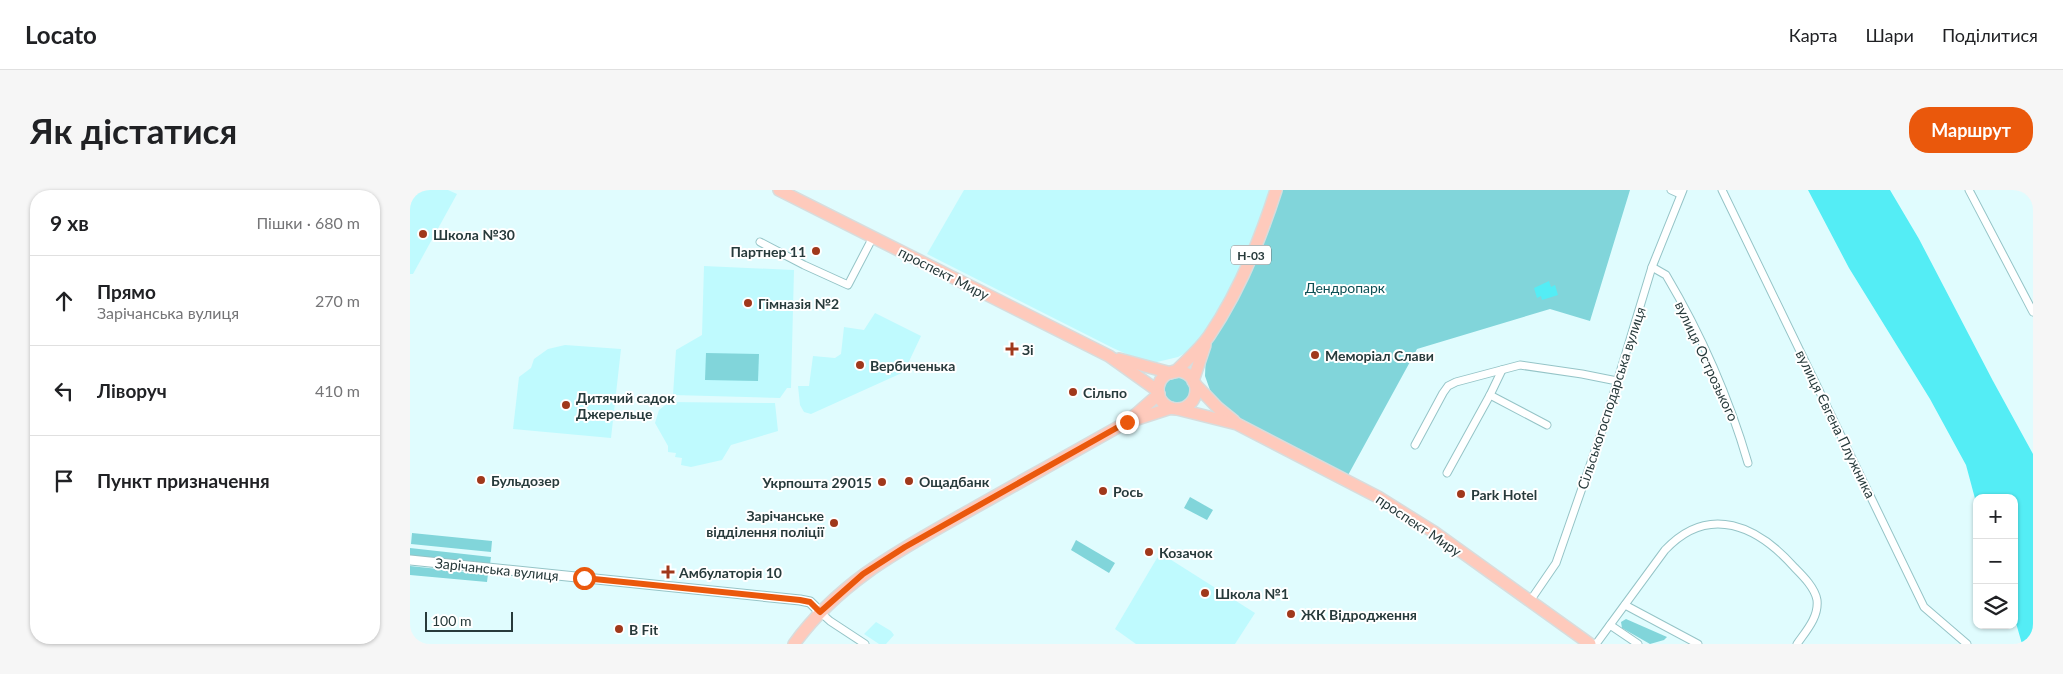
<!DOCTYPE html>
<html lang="uk">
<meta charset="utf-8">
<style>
:root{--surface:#fff;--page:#f6f6f6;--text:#202124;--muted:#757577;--line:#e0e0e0;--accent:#ea580c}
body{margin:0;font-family:Lato,sans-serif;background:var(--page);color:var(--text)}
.controls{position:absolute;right:15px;bottom:15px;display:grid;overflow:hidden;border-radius:10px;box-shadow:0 1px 4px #0004}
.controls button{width:45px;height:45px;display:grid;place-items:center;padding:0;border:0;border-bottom:1px solid var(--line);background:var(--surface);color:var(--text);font:25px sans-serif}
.scale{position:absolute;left:15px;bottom:12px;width:88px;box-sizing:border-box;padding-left:5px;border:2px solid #273a3b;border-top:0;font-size:14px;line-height:18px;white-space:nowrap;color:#273a3b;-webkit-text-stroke:4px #fff;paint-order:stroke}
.stop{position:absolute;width:15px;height:15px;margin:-11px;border:4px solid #ea580c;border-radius:50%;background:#fff}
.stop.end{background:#ea580c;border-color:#fff;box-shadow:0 1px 5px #0008}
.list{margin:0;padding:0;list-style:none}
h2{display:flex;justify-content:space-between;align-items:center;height:65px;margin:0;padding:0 20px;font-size:21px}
h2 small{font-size:16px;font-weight:400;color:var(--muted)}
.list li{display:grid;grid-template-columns:32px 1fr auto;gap:15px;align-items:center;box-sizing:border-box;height:90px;padding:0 20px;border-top:1px solid var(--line)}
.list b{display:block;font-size:19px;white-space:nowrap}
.list p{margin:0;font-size:16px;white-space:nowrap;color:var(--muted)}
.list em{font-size:16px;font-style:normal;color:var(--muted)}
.icon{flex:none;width:28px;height:28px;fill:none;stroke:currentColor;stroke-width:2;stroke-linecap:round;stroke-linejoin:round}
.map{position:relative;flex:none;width:1623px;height:454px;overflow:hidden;border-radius:20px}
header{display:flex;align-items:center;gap:30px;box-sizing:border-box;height:70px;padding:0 25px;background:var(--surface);border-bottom:1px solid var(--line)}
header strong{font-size:24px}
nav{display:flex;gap:28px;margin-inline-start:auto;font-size:18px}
.intro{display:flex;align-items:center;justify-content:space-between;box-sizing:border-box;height:120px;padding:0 30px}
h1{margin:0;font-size:35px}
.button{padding:12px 22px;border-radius:20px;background:var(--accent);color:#fff;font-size:18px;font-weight:700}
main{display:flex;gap:30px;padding:0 30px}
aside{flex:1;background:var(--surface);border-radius:20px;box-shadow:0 1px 4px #0004}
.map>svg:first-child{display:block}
.built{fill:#bffafe}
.green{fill:#81d5da}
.water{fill:#54edf5}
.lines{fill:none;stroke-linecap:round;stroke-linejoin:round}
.minor-casing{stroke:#95c4c7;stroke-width:9}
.tertiary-casing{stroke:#95c4c7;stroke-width:11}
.primary-casing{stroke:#d8dcdc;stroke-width:14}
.minor{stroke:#fff;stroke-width:7}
.tertiary{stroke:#fff;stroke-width:9}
.primary{stroke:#fecabc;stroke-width:11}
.route{stroke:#ea580c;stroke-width:6}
.poi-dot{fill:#a0381b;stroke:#fff;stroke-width:2}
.labels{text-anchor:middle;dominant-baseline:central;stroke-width:4;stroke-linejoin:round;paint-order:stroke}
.shield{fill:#fff;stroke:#687576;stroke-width:1}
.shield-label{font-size:12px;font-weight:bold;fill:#273a3b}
.poi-label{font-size:14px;font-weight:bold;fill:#273a3b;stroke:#fff;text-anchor:start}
.street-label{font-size:14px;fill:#273a3b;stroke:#fff}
.park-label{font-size:14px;fill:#0d5054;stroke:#fff}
</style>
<header>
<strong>Locato</strong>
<nav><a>Карта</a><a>Шари</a><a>Поділитися</a></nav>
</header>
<div class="intro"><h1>Як дістатися</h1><a class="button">Маршрут</a></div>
<main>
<aside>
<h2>9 хв<small>Пішки · 680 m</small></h2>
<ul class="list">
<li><svg class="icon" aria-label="ahead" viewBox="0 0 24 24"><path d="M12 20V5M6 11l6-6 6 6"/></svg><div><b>Прямо</b><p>Зарічанська вулиця</p></div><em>270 m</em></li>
<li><svg class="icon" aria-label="left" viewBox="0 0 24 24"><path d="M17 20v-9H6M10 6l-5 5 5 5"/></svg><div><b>Ліворуч</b></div><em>410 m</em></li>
<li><svg class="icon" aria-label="arrive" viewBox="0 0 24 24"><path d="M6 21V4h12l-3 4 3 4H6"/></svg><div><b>Пункт призначення</b></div></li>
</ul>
</aside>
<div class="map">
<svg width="1623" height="454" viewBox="0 0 1623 454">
<rect width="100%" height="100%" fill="#e0fcfe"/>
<g class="built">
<polygon points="0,0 38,0 47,4 3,84 0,84"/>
<polygon points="554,0 863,0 827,91 786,157 768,167 747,172 734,172 703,158 517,64"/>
<polygon points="294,76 384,80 381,198 377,198 370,208 263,205 266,160 292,145"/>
<polygon points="465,123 511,146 494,182 401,224 394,222 390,215 388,196 399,196 403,166 425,168 431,164 434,137 454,140"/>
<polygon points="155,155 211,159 201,248 103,239 109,187 121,178 124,169 138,159"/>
<polygon points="259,212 365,213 368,241 321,255 312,270 281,277 271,275 272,268 265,267 266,263 258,262 258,256 245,233 249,220"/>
<polygon points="751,366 755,366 845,423 825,454 726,454 705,439 747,368"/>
<polygon points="466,432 481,441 484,445 476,454 469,454 454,444"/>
</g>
<g class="green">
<polygon points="868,0 1220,0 1180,131 1140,119 1007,159 937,287 829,232 810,216 800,200 795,186 796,162"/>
<polygon points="296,163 349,164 348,191 295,190"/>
<circle cx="767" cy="200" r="13"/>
<polygon points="780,307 803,320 797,330 774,318"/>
<polygon points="2,343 82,351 81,362 1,354"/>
<polygon points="666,350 705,373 699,383 661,360"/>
<polygon points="0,358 81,367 80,374 0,366"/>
<polygon points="0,376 75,384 78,384 77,392 0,385"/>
<polygon points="1216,429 1257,447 1254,450 1240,454 1212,438 1211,432"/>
</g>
<g class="water">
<polygon points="1398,0 1480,0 1509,49 1583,191 1623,264 1623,454 1612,454 1604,426 1604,308 1567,308 1567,316 1556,275 1520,209 1439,78"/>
<polygon points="1139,91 1141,97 1145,95 1148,105 1132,110 1131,106 1127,108 1124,98"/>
</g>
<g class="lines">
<g class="minor-casing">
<g id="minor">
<polyline points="1261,0 1270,4"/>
<polyline points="1312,0 1514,417 1557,454"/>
<polyline points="1559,0 1623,122"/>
<polyline points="350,52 394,75 438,95 463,47"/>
<path d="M 1242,77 L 1256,85 C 1291,144 1319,208 1338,273"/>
<polyline points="1080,205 1137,235"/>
<polyline points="1005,255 1033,203 1038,196 1046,192 1110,175 1172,184 1207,191"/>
<polyline points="1037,283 1080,205 1092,180"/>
<polyline points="1120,411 1146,373 1194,235 1242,77 1273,0"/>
<polyline points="1215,415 1288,454"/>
<polyline points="410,422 420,431 455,454"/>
<polyline points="1200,435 1228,454"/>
<path d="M 1186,454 L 1255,360 C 1299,313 1348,336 1385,378 C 1393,386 1405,398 1407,410 C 1409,427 1396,441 1387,454"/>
</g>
</g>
<g class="tertiary-casing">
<polyline id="tertiary" points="0,370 390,410 400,412 410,422"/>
</g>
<g class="primary-casing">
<g id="primary">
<polyline points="369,0 699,166 748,201"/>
<polyline points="709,169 761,183"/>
<circle cx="767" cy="200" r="19"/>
<path d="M 765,182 C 777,170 790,159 799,146 C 829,102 850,50 866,0"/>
<polyline points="783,191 795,155"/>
<polyline points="785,194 808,218 824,231"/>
<polyline points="767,219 827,234 968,307 1024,342 1180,454"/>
<polyline points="721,231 761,218"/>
<path d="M 384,454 C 432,388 496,357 564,318 C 615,289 666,261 717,232 L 749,204"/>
</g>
</g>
<use href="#minor" class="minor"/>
<use href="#tertiary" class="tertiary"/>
<use href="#primary" class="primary"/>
</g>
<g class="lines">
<polyline class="route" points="174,388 390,410 400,412 410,422 453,384 495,357 717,232"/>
</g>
<g class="poi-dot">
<circle cx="13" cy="44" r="5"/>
<circle cx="406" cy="61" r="5"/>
<circle cx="338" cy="113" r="5"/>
<path d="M599.5 151.5h5v5h5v5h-5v5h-5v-5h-5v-5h5z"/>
<circle cx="905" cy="165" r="5"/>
<circle cx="450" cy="175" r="5"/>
<circle cx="663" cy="202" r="5"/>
<circle cx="156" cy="215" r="5"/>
<circle cx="71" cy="290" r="5"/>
<circle cx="499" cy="291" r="5"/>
<circle cx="472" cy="292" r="5"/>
<circle cx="693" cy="301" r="5"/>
<circle cx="1051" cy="304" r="5"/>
<circle cx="424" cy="333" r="5"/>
<circle cx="739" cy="362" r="5"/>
<path d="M255.5 374.5h5v5h5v5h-5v5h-5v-5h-5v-5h5z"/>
<circle cx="795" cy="403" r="5"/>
<circle cx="881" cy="424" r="5"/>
<circle cx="209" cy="439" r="5"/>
</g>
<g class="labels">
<rect class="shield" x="821" y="55.5" width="40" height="19" rx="4"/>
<g class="shield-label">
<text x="841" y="65">Н-03</text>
</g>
<g class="poi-label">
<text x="23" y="44">Школа №30</text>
<text x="396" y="61" text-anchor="end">Партнер 11</text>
<text x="348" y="113">Гімназія №2</text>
<text x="612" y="159">Зі</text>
<text x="915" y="165">Меморіал Слави</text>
<text x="460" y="175">Вербиченька</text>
<text x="673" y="202">Сільпо</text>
<text x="166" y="207">Дитячий садок<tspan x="166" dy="16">Джерельце</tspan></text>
<text x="81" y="290">Бульдозер</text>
<text x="509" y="291">Ощадбанк</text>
<text x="462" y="292" text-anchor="end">Укрпошта 29015</text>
<text x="703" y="301">Рось</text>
<text x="1061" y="304">Park Hotel</text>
<text x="414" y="325" text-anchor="end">Зарічанське<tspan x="414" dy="16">відділення поліції</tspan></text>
<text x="749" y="362">Козачок</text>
<text x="269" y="382">Амбулаторія 10</text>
<text x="805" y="403">Школа №1</text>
<text x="891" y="424">ЖК Відродження</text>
<text x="219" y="439">B Fit</text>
</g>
<g class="street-label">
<text transform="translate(534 83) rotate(27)">проспект Миру</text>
<text transform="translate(1297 171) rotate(65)">вулиця Острозького</text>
<text transform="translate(1201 208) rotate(-72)">Сільськогосподарська вулиця</text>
<text transform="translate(1426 234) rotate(64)">вулиця Євгена Плужника</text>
<text transform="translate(1009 335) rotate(34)">проспект Миру</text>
<text transform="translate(87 379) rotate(6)">Зарічанська вулиця</text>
</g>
<g class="park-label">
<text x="935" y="97">Дендропарк</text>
</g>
</g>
</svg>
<div class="controls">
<button>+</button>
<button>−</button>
<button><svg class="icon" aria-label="layers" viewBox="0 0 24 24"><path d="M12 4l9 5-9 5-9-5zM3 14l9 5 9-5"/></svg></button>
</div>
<div class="scale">100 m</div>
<div class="stop" style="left:174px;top:388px"></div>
<div class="stop end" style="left:717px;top:232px"></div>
</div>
</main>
